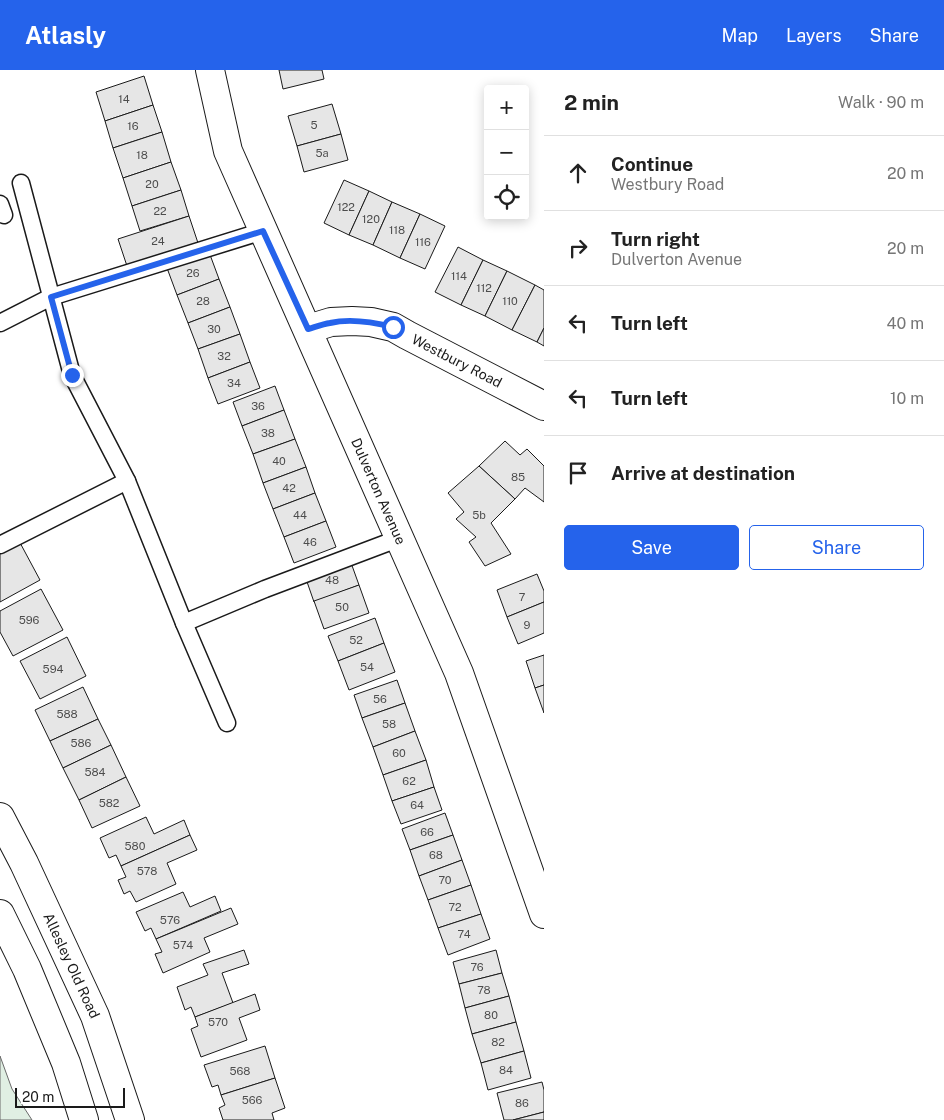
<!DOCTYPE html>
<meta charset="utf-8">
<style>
:root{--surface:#fff;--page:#f2f2f2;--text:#222;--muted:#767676;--line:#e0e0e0;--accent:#2563eb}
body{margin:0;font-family:"Public Sans",sans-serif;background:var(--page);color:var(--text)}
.controls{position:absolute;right:15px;top:15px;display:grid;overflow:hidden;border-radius:5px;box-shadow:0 2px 12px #0003}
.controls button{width:45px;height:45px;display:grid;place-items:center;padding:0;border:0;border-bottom:1px solid var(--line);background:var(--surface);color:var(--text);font:25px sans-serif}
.scale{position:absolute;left:15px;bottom:12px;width:110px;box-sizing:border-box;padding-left:5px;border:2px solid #1a1a1a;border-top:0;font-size:14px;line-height:18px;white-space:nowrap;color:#1a1a1a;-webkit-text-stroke:4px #fff;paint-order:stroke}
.stop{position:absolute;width:15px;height:15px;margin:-11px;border:4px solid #2563eb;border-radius:50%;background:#fff}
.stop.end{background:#2563eb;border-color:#fff;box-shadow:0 1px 5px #0008}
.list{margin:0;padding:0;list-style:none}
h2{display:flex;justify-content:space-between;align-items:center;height:65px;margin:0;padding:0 20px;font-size:21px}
h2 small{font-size:16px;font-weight:400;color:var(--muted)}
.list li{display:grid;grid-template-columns:32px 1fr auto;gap:15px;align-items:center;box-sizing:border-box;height:75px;padding:0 20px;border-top:1px solid var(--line)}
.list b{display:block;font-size:19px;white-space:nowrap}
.list p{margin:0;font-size:16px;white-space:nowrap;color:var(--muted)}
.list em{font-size:16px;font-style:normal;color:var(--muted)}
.actions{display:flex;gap:10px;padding:15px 20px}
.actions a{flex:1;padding:11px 0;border:1px solid var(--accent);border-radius:5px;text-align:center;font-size:18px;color:var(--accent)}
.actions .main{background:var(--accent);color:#fff}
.icon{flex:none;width:28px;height:28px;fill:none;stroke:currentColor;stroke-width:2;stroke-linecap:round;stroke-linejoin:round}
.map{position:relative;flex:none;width:544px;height:1050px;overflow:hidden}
header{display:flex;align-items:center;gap:30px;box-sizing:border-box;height:70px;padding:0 25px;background:var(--accent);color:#fff}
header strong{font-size:24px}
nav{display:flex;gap:28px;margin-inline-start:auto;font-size:18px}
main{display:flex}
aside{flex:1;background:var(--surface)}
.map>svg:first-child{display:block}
.green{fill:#e0efe3;stroke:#6a6a6a}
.building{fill:#e6e6e6;stroke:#1a1a1a}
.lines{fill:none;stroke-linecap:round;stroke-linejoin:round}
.lane-casing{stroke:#1a1a1a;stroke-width:19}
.street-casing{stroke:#1a1a1a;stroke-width:30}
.secondary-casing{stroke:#1a1a1a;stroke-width:30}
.lane{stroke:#fff;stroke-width:16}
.street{stroke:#fff;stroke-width:28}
.secondary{stroke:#fff;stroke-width:28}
.route{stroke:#2563eb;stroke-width:6}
.labels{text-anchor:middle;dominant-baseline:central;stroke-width:4;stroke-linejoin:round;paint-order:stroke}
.number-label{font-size:11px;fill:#4d4d4d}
.street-label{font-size:14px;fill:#1a1a1a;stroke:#fff}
</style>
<header>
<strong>Atlasly</strong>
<nav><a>Map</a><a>Layers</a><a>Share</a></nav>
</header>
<main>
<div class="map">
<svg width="544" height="1050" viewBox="0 0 544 1050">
<rect width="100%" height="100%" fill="#fff"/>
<polygon class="green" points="0,986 12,1019 32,1050 0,1050"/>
<g class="building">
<polygon points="279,0 322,0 324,9 283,19"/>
<polygon points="144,6 153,35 105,51 96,22"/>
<polygon points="332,34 341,64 297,76 288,46"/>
<polygon points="153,35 162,62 113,78 105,51"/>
<polygon points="162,62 171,92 123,108 113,78"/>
<polygon points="341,64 348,90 304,102 297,76"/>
<polygon points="171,92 181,120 132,136 123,108"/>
<polygon points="344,110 369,121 349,165 324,153"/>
<polygon points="181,120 189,146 140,161 132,136"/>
<polygon points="369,121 392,132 373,175 349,165"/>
<polygon points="392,132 420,144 400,188 373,175"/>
<polygon points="420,144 445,156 425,199 400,188"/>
<polygon points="189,146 198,173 127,196 118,169"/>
<polygon points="458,177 483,190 461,235 435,222"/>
<polygon points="209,182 219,209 177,225 167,198"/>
<polygon points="483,190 507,201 485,246 461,235"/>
<polygon points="507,201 535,215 512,260 485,246"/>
<polygon points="219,209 230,237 188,253 177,225"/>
<polygon points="535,215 544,220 544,258 537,272 512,260"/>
<polygon points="230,237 240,264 198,279 188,253"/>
<polygon points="544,258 544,276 537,272"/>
<polygon points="240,264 250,292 208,308 198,279"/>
<polygon points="250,292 260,318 218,334 208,308"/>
<polygon points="275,316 284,340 242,356 233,332"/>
<polygon points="284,340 295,369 253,384 242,356"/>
<polygon points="295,369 306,397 263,413 253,384"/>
<polygon points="505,371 520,385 527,379 544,396 544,432 525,418 515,429 479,396"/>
<polygon points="479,396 515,429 491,453 511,484 485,496 469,472 476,467 456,449 464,442 448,423"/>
<polygon points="306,397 315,423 273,439 263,413"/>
<polygon points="315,423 326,451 284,467 273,439"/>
<polygon points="326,451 336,477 294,493 284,467"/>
<polygon points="18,469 40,510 0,532 0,479"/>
<polygon points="350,490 359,515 314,532 305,506"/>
<polygon points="537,504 544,521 544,532 507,547 497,520"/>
<polygon points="359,515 369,543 324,559 314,531"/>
<polygon points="41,519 63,560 13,586 0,562 0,541"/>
<polygon points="544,532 544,563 518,574 507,547"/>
<polygon points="375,548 384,573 338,591 328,566"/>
<polygon points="67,567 86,606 40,629 20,591"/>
<polygon points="384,573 395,602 349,620 338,591"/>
<polygon points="544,585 544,615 535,618 526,591"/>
<polygon points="397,610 405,633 362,648 354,625"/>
<polygon points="544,615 544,643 535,618"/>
<polygon points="83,617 98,649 50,671 35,640"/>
<polygon points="405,633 415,661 373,677 362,648"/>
<polygon points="98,649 111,675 63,698 50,671"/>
<polygon points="415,661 426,690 383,705 373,677"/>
<polygon points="111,675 126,707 79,730 63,698"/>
<polygon points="426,690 434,717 392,731 383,705"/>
<polygon points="126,707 140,736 92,758 79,730"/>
<polygon points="434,717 442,740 401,754 392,731"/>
<polygon points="445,743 453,765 410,780 402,759"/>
<polygon points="146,747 154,764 184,750 190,765 121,796 116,785 109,788 100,768"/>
<polygon points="190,765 197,780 167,793 176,814 136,832 130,821 124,824 118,810 126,807 121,796"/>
<polygon points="453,765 462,790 419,806 410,780"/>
<polygon points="462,790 471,815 428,830 419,806"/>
<polygon points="471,815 481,844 438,858 428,830"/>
<polygon points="183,822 190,837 215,826 221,841 156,869 151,858 145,861 136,842"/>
<polygon points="231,838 238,854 204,868 210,882 163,903 155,884 162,882 156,869"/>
<polygon points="481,844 490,869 448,885 438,858"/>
<polygon points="244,880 249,894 222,903 233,933 195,947 191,937 185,940 177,917 208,905 203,894"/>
<polygon points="496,880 502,903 459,914 453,892"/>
<polygon points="502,903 509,926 465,938 459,914"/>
<polygon points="255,924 260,940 239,948 247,970 201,987 191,959 198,956 195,947"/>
<polygon points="509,926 516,952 472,964 465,938"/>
<polygon points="516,952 524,981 481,993 472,964"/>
<polygon points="265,976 275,1008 221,1025 218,1015 212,1017 204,995"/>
<polygon points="524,981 531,1008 488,1020 481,993"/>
<polygon points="275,1008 285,1038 272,1043 274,1050 223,1050 219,1038 225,1035 221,1025"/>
<polygon points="542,1012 544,1020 544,1042 513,1050 504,1050 497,1023"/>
<polygon points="544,1042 544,1050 513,1050"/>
</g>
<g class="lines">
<g class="lane-casing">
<g id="lane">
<polyline points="21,113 72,305 127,411 184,553 227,653"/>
<polyline points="0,134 4,145"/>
<polyline points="0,253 51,227 263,161"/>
<polyline points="0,475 127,411"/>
<polyline points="184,553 265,519 400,468"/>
</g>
</g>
<g class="street-casing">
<g id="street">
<path id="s1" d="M 210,0 L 228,81 L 459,603 L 544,844"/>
<path id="s2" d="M 308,259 L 331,252 L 352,251 L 371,252 L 393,257 L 407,265 L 544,336"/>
</g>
</g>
<g class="secondary-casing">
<g id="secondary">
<path id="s3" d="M 0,747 L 24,793 L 95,946 L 130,1050"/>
<polyline points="0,844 27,899 66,993 84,1050"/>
</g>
</g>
<use href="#lane" class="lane"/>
<use href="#street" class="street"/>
<use href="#secondary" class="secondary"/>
</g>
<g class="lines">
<path class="route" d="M 72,305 L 51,227 L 263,161 L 308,259 C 315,257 323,254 330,253 C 351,248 373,252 393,257"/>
</g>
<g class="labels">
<g class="number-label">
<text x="124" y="29">14</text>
<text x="314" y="55">5</text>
<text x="133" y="56">16</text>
<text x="322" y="83">5a</text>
<text x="142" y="85">18</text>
<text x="152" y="114">20</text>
<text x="346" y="137">122</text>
<text x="160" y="141">22</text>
<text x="371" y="149">120</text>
<text x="397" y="160">118</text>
<text x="158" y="171">24</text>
<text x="423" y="172">116</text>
<text x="193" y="203">26</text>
<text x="459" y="206">114</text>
<text x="484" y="218">112</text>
<text x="203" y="231">28</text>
<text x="510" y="231">110</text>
<text x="214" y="259">30</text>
<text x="224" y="286">32</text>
<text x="234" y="313">34</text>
<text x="258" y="336">36</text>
<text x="268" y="363">38</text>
<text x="279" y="391">40</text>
<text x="518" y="407">85</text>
<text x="289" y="418">42</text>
<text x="300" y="445">44</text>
<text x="479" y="445">5b</text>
<text x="310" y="472">46</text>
<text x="332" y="510">48</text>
<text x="522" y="527">7</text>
<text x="342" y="537">50</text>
<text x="29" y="550">596</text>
<text x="527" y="555">9</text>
<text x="356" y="570">52</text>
<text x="367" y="597">54</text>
<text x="53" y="599">594</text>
<text x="380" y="629">56</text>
<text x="67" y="644">588</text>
<text x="389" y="654">58</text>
<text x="81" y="673">586</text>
<text x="399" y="683">60</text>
<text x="95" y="702">584</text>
<text x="409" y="711">62</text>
<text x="109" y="733">582</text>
<text x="417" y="735">64</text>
<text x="427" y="762">66</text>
<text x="135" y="776">580</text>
<text x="436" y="785">68</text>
<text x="147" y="801">578</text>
<text x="445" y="810">70</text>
<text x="455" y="837">72</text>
<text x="170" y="850">576</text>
<text x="464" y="864">74</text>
<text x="183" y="875">574</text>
<text x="477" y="897">76</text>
<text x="484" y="920">78</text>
<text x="491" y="945">80</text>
<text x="218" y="952">570</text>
<text x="498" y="972">82</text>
<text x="506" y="1000">84</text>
<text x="240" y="1001">568</text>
<text x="252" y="1030">566</text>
<text x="522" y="1033">86</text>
</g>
<g class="street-label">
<text stroke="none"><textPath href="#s2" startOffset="159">Westbury Road</textPath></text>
<text stroke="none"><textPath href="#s1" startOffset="455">Dulverton Avenue</textPath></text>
<text stroke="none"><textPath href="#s3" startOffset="165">Allesley Old Road</textPath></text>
</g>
</g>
</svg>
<div class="controls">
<button>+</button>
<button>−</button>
<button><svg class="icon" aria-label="locate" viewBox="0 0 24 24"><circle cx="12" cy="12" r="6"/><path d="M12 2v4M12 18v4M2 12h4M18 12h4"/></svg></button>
</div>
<div class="scale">20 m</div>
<div class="stop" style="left:393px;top:257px"></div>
<div class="stop end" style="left:72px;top:305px"></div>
</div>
<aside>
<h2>2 min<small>Walk · 90 m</small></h2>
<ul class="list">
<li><svg class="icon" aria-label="ahead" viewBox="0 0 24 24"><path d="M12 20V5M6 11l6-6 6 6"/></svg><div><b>Continue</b><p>Westbury Road</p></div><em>20 m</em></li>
<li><svg class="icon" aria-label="right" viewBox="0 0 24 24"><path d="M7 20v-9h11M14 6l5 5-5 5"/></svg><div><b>Turn right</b><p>Dulverton Avenue</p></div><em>20 m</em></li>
<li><svg class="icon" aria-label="left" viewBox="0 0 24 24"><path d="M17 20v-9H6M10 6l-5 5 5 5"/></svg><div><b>Turn left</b></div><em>40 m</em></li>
<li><svg class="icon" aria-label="left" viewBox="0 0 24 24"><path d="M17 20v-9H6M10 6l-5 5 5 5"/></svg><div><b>Turn left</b></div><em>10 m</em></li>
<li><svg class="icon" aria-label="arrive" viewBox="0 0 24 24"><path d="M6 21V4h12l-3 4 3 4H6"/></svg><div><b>Arrive at destination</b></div></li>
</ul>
<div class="actions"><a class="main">Save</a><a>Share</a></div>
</aside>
</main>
